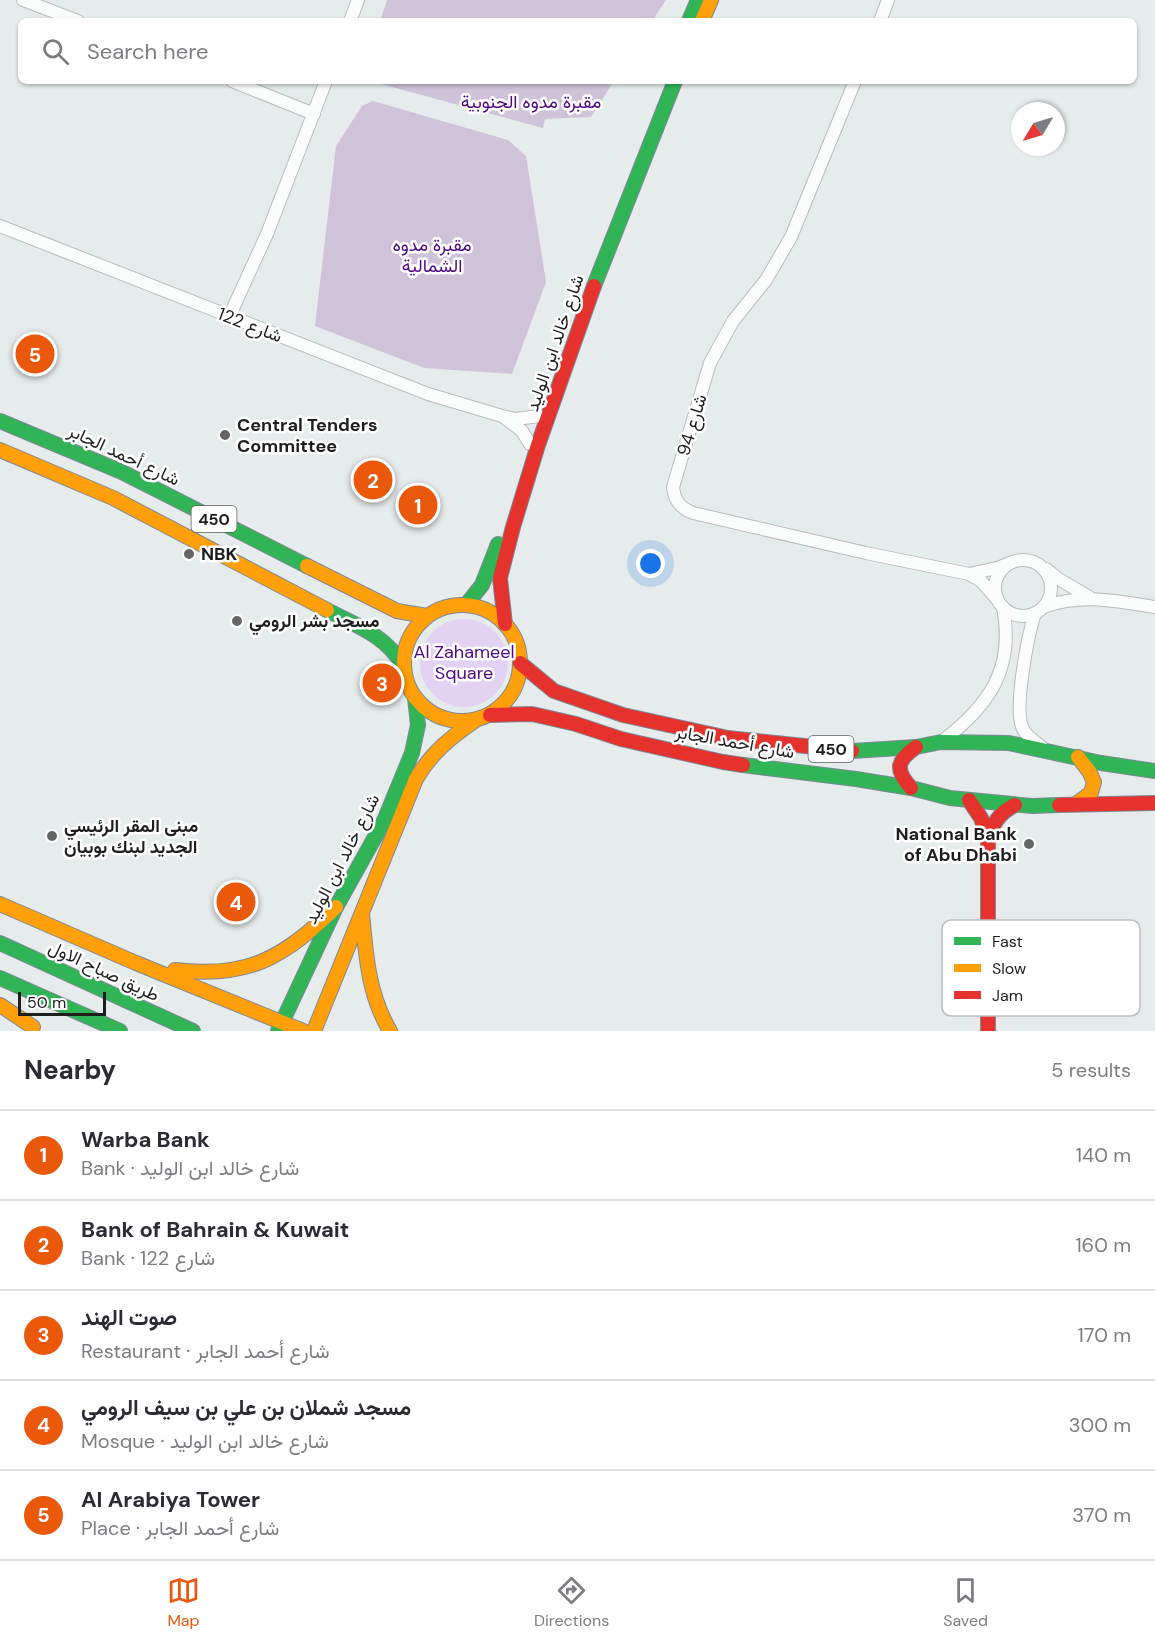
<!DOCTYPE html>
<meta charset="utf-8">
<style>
:root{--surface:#fff;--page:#f7f7f7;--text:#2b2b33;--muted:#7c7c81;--line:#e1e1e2;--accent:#ea580c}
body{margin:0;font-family:"DM Sans",Vazirmatn,sans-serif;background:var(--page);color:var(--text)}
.compass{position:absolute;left:1011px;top:102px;width:54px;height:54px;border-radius:50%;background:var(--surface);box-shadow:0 2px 4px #0004;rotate:232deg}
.scale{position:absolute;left:18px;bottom:15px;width:88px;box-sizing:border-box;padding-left:6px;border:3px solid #1e1e1e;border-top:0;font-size:16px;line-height:21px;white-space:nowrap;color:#1e1e1e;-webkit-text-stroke:4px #fff;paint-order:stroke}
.you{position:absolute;left:651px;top:564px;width:21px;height:21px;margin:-15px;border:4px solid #fff;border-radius:50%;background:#1a73e8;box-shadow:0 0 0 9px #1a73e833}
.badge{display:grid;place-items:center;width:39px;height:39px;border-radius:50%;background:var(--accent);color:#fff;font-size:20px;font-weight:700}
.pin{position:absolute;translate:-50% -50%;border:3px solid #fff;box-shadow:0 2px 6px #0006}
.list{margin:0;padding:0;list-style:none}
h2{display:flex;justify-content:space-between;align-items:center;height:78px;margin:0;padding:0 24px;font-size:26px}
h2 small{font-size:20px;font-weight:400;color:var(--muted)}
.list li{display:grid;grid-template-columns:39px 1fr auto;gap:18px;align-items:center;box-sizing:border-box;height:90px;padding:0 24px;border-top:2px solid var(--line)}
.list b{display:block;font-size:22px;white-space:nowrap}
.list p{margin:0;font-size:20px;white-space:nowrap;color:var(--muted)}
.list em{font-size:20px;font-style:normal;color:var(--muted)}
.icon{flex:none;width:33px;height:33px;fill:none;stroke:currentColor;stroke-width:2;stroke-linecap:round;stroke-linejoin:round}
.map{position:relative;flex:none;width:1155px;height:1031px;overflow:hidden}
.search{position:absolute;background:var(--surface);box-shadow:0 2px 4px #0004;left:18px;right:18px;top:18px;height:66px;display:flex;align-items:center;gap:15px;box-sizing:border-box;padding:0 21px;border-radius:9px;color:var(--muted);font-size:22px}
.sheet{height:528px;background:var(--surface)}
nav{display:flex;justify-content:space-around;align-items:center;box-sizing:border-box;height:84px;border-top:2px solid var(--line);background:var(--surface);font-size:16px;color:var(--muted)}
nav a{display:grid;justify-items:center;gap:3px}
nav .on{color:var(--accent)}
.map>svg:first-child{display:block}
.cemetery{fill:#cec3d9}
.park{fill:#e3d2f4}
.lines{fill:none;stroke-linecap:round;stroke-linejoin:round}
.street-casing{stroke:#b9bcbc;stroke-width:14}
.fast-casing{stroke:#7e8997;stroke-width:16}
.slow-casing{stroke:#7e8997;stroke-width:16}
.jam-casing{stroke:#7e8997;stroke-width:16}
.street{stroke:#fbfcfc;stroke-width:12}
.fast{stroke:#30b455;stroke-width:14}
.slow{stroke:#ff9f0a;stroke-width:14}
.jam{stroke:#e5322d;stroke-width:14}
.poi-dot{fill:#646666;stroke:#fff;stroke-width:2}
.labels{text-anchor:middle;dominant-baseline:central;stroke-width:5;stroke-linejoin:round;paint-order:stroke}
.shield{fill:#fff;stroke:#626262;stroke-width:1.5}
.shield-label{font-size:16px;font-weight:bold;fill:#1e1e1e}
.park-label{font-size:18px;fill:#4d0780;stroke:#fff}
.street-label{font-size:18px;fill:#1e1e1e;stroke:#fff}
.poi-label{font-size:18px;font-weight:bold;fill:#1e1e1e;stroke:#fff;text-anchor:start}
.key{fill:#fff;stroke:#bcbcbc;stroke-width:1.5}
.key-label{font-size:16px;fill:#1e1e1e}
</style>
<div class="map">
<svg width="1155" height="1031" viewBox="0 0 1155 1031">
<rect width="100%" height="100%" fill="#e6ebec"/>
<g class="cemetery">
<polygon points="387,0 666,0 652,21 380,21"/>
<polygon points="370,81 614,81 591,117 545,119 543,128"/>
<polygon points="373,101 508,140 526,156 546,282 512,374 424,368 315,326 336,146 362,106"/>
</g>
<circle class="park" cx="464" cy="663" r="44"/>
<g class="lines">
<g class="street-casing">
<g id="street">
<polyline points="23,0 78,21"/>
<polyline points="350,21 358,0"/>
<polyline points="880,21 888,0"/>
<polyline points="232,81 314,114"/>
<path d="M 855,81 L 791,237 L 766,280 L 733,321 L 710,363 L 673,487 C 674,500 680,508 693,513 L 866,553 L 969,574 L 997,568 L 1010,563"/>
<polyline points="0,226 428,394 502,416 516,419 539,416"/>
<polyline points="229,317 267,234 326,81"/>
<polyline points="505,418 522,431 530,444"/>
<circle cx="1023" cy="588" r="28"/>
<polyline points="1046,569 1057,578 1089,597"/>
<polyline points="969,574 981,581 997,599"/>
<path d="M 1043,607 C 1083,593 1115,601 1155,607"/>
<path d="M 1035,613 C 1028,635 1013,710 1023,729 C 1026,736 1037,743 1043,748"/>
<path d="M 941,742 C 989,706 1015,669 1003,607"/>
</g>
</g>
<g class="fast-casing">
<g id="fast">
<polyline points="689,21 698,0"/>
<polyline points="594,286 675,81"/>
<polyline points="0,421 122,472 307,566"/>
<polyline points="466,605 482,585 498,544"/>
<path d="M 327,610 C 357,626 385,635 403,665"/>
<polyline points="852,751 916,747 941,742 1009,743 1101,763 1155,771"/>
<polyline points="743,765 856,779 911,788 950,798 1032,806 1059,805"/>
<polyline points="0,943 193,1031"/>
<polyline points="0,978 120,1031"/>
<polyline points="278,1031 336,907 384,821 412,753 418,725 415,698"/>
</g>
</g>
<g class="slow-casing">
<g id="slow">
<polyline points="702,21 711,0"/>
<polyline points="0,450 113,498 327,610"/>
<polyline points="307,566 397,611 427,616"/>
<circle cx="462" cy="663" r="58"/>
<polyline points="1076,804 1091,793 1094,782 1089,771 1078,757"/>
<polyline points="0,904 136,963 303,1031"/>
<path d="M 362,913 C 366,955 368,994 390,1031"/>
<path d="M 175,970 C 249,979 284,957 336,907"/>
<polyline points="0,1005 33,1027"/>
<path d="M 314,1031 L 416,779 C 431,753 451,737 476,720"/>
</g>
</g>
<g class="jam-casing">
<g id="jam">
<polyline points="505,624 500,578 513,527 538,445 594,286"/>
<polyline points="520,663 554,691 623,715 728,738 852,751"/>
<polyline points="490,715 532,714 576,724 621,739 723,762 743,765"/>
<path d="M 911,788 C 895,770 896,761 916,747"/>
<polyline points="969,800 981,818 988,841"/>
<polyline points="1059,805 1155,803"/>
<path d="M 988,1031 L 988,841 C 992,824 999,813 1015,805"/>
</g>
</g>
<use href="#street" class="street"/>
<use href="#fast" class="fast"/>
<use href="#slow" class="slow"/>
<use href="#jam" class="jam"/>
</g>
<g class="poi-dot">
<circle cx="225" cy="435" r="6"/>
<circle cx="189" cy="554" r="6"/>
<circle cx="237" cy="621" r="6"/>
<circle cx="52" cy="836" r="6"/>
<circle cx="1029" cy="844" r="6"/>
</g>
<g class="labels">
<g class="shield">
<rect x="191.5" y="506" width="45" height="26" rx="4.5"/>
<rect x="808.5" y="736" width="45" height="26" rx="4.5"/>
</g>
<g class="shield-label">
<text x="214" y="519">450</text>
<text x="831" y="749">450</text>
</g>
<g class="park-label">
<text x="531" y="102">مقبرة مدوه الجنوبية</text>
<text x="432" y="245">مقبرة مدوه<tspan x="432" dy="21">الشمالية</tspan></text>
<text x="464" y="652">Al Zahameel<tspan x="464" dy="21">Square</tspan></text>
</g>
<g class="street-label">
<text transform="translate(250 325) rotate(21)">شارع 122</text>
<text transform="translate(555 343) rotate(-71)">شارع خالد ابن الوليد</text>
<text transform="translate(692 425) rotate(-73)">شارع 94</text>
<text transform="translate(124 455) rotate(25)">شارع أحمد الجابر</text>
<text transform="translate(735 742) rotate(10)">شارع أحمد الجابر</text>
<text transform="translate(342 859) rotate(-63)">شارع خالد ابن الوليد</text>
<text transform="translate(104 971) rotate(25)">طريق صباح الاول</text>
</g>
<g class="poi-label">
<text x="237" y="425">Central Tenders<tspan x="237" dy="21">Committee</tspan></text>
<text x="201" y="554">NBK</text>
<text x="249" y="621">مسجد بشر الرومي</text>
<text x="64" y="826">مبنى المقر الرئيسي<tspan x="64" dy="21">الجديد لبنك بوبيان</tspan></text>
<text x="1017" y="834" text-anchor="end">National Bank<tspan x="1017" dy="21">of Abu Dhabi</tspan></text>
</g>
</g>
<rect x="942" y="920" width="198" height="96" rx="9" class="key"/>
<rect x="954" y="937" width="27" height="8" fill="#30b455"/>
<rect x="954" y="964" width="27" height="8" fill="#ff9f0a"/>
<rect x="954" y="991" width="27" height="8" fill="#e5322d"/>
<g class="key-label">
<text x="992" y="947">Fast</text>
<text x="992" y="974">Slow</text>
<text x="992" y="1001">Jam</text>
</g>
</svg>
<svg class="compass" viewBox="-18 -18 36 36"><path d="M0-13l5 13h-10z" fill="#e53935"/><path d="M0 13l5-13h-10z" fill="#7c7c81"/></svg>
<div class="scale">50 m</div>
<div class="you"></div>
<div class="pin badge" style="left:418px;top:505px">1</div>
<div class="pin badge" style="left:373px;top:480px">2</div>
<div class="pin badge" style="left:382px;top:683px">3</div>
<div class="pin badge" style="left:236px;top:902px">4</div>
<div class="pin badge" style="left:35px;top:354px">5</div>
<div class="search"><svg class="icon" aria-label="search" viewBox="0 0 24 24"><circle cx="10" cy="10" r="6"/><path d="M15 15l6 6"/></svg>Search here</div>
</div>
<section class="sheet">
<h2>Nearby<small>5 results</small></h2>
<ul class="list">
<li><span class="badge">1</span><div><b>Warba Bank</b><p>Bank · شارع خالد ابن الوليد</p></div><em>140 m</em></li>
<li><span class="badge">2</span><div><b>Bank of Bahrain &amp; Kuwait</b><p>Bank · شارع 122</p></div><em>160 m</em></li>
<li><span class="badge">3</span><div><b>صوت الهند</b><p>Restaurant · شارع أحمد الجابر</p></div><em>170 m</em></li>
<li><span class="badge">4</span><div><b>مسجد شملان بن علي بن سيف الرومي</b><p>Mosque · شارع خالد ابن الوليد</p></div><em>300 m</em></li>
<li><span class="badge">5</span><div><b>Al Arabiya Tower</b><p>Place · شارع أحمد الجابر</p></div><em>370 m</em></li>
</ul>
</section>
<nav>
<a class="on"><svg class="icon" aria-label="map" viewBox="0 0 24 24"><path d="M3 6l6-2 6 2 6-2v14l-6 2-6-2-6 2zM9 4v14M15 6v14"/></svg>Map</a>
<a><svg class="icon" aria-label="directions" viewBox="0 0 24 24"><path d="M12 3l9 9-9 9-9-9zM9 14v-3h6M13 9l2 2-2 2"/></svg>Directions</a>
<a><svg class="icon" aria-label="saved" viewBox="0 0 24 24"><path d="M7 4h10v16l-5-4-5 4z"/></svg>Saved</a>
</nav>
